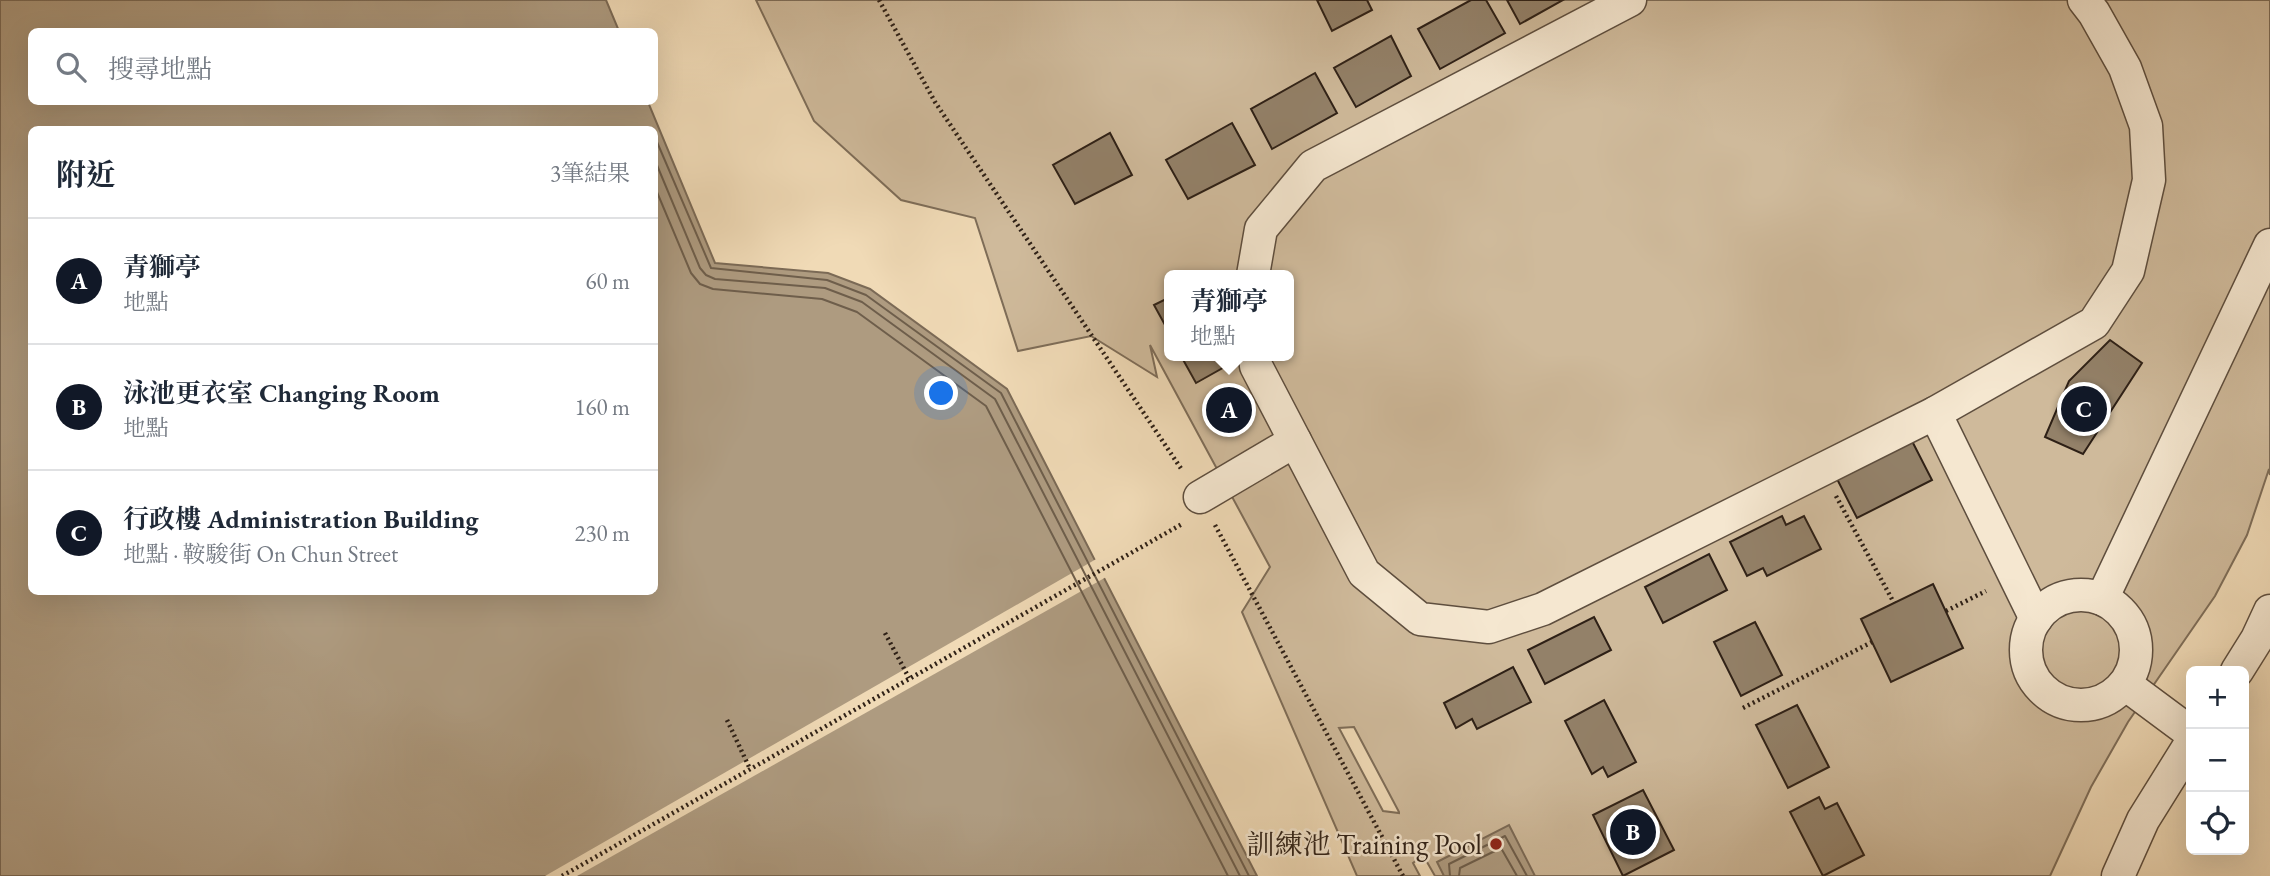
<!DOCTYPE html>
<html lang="zh-TW">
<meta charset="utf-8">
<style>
:root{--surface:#fff;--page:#f6f6f7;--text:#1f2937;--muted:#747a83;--line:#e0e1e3;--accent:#111827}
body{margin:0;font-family:"EB Garamond","Noto Serif TC",serif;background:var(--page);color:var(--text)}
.controls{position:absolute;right:21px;bottom:21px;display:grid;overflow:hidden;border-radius:10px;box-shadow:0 7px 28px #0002}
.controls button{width:63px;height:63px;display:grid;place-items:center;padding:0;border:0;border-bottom:2px solid var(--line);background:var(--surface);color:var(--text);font:35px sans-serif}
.you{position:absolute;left:942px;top:394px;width:24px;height:24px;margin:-18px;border:5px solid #fff;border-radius:50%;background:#1a73e8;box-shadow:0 0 0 10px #1a73e833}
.badge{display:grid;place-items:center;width:46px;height:46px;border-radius:50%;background:var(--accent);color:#fff;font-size:23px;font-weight:700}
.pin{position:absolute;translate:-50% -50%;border:4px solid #fff;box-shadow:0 2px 7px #0006}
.popup{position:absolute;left:1164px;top:270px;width:130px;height:91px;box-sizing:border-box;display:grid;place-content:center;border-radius:10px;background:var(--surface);filter:drop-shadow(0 2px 5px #0005);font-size:23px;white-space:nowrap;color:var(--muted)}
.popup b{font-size:26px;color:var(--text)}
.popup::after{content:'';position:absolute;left:50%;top:100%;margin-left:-14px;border:14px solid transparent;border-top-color:var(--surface)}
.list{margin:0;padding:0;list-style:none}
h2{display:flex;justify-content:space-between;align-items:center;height:91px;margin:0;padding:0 28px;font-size:30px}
h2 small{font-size:23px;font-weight:400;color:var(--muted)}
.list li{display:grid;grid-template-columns:46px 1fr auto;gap:21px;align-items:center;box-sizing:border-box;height:126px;padding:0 28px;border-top:2px solid var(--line)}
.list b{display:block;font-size:26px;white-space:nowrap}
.list p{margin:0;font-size:23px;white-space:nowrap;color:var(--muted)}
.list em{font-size:23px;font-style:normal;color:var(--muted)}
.icon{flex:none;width:38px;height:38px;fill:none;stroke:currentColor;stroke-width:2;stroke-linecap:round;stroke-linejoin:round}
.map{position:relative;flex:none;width:2270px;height:876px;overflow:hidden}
.search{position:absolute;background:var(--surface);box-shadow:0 7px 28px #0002;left:28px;top:28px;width:630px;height:77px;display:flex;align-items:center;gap:18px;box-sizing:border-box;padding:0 24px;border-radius:10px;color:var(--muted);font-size:26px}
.panel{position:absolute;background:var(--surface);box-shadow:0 7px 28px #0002;left:28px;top:126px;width:630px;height:469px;border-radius:10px}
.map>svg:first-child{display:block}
.green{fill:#cfba9b;stroke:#7e6d58;stroke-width:2;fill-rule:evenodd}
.water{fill:#ae9b80;stroke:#7b6a56;stroke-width:2;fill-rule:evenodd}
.pier{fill:#f0dab6}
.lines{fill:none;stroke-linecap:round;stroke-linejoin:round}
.shore{stroke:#6e5e4b;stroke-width:2}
.building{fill:#938169;stroke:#2e2016;stroke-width:2}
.minor-casing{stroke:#5e4e3e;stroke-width:35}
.path{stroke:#2e2016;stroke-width:4.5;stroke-dasharray:2 3.5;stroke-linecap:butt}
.minor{stroke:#f5e7d0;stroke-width:32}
.poi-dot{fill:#8f2418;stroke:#f5e7d0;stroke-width:2.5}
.labels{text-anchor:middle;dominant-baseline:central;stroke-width:5;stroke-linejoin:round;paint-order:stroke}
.poi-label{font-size:28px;fill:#2e2016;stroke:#f5e7d0;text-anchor:end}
</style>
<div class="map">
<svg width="2270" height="876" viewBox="0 0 2270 876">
<rect width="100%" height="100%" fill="#f0dab6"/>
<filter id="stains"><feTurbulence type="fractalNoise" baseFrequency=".00286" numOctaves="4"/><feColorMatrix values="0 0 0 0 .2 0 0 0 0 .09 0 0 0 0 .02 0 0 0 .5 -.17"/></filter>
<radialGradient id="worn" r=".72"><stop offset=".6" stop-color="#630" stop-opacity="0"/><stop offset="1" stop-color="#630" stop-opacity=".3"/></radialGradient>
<path class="green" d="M 756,0 L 2270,0 L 2270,475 L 2269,469 L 2247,535 L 2215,596 L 2128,722 L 2091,787 L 2050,876 L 1435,876 L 1423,855 L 1413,863 L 1420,876 L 1357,876 L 1242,612 L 1270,567 L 1150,345 L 1157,377 L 1091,336 L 1018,351 L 975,218 L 901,200 L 814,121 ZM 1170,275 L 1288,275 L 1288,356 L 1170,356 ZM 1354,727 L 1399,812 L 1399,813 L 1383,811 L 1339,728 Z"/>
<g class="water">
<path d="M 0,0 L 606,0 L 619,31 L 32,32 L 32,102 L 648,102 L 715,263 L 828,273 L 870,289 L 1007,389 L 1257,876 L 0,876 ZM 32,130 L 654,130 L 654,592 L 32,592 Z"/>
<polygon points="1509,825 1535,876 1444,876 1437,862"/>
</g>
<polygon class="pier" points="1098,558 1108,576 577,876 545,876"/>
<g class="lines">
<g class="shore">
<polyline points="654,135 711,268 827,280 866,295 1001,393 1249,876"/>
<polyline points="654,158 700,268 706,275 715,279 825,288 862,302 995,399 1240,876"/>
<polyline points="654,185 691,273 700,284 713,289 822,299 857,312 986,406 1228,876"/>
<polyline points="1450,876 1449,864 1505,836 1527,876"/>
<polyline points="1459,876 1460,868 1501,848 1517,876"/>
</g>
</g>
<g class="building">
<polygon points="1317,0 1367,0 1372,10 1332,31"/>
<polygon points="1471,0 1486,0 1505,33 1440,69 1418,29"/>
<polygon points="1507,0 1563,0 1520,24"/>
<polygon points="1391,36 1411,76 1356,107 1334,68"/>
<polygon points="1315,73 1337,113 1272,149 1251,109"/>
<polygon points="1232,123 1255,165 1188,199 1166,160"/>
<polygon points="1110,133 1132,175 1075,204 1053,165"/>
<polygon points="1170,297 1170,334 1154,305"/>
<polygon points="2110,340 2142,363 2083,454 2045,437 2069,381"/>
<polygon points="1181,356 1244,356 1196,383"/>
<circle cx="1228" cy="408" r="18"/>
<polygon points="1912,441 1932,480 1857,518 1837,479"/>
<polygon points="1782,516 1786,525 1804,516 1821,549 1767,576 1763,568 1747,576 1730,542"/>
<polygon points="1709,554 1727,590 1663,623 1645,587"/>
<polygon points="1933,584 1963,648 1891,682 1861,619"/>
<polygon points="1594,617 1611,650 1545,684 1528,650"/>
<polygon points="1755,622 1782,675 1741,696 1714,642"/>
<polygon points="1513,667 1531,702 1477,729 1472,719 1456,728 1444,703"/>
<polygon points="1604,700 1636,762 1608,777 1603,767 1592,774 1565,721"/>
<polygon points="1797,705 1829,767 1788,788 1756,725"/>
<polygon points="1643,790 1674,850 1623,876 1593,815"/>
<polygon points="1819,797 1825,809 1837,803 1864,855 1823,876 1790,812"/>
</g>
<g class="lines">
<g class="minor-casing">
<g id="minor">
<polyline points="1253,275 1261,229 1313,166 1630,0"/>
<polyline points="1255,356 1256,366 1364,573 1420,619 1489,627 1543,609 1935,413 2094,323 2128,271 2149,180 2146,126 2125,68 2094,13 2084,0"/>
<polyline points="1935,413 2036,619"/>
<polyline points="1200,497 1295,441"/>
<circle cx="2081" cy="650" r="55"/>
<polyline points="2102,599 2270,245"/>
<polyline points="2237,671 2257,639 2270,611"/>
<polyline points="2125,684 2191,733"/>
<polyline points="2118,876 2143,820 2191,743"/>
</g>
</g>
<g class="path">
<polyline points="879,0 935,102 1182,470"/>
<polyline points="1836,496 1894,603"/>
<polyline points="1215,525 1403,876"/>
<polyline points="1946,611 1986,591"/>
<polyline points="885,633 909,678"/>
<polyline points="1743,708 1872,642"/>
<polyline points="727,720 750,769"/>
<polyline points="562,876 1182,524"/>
</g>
<use href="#minor" class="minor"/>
</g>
<circle class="poi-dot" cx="1496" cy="844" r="7"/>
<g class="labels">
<g class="poi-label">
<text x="1482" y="844">訓練池 Training Pool</text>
</g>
</g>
<rect width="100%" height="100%" filter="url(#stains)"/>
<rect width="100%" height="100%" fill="url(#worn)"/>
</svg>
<div class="controls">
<button>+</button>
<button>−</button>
<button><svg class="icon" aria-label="locate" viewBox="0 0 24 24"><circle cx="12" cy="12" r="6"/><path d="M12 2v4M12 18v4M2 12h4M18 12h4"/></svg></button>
</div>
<div class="you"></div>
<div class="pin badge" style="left:1229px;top:410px">A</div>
<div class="popup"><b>青獅亭</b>地點</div>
<div class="pin badge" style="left:1633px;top:832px">B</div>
<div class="pin badge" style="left:2084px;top:409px">C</div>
<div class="search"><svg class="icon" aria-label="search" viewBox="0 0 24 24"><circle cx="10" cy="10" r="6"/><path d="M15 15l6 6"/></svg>搜尋地點</div>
<section class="panel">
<h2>附近<small>3筆結果</small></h2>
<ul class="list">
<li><span class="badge">A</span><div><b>青獅亭</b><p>地點</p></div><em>60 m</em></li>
<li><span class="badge">B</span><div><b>泳池更衣室 Changing Room</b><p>地點</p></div><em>160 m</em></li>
<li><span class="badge">C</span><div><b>行政樓 Administration Building</b><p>地點 · 鞍駿街 On Chun Street</p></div><em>230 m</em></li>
</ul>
</section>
</div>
